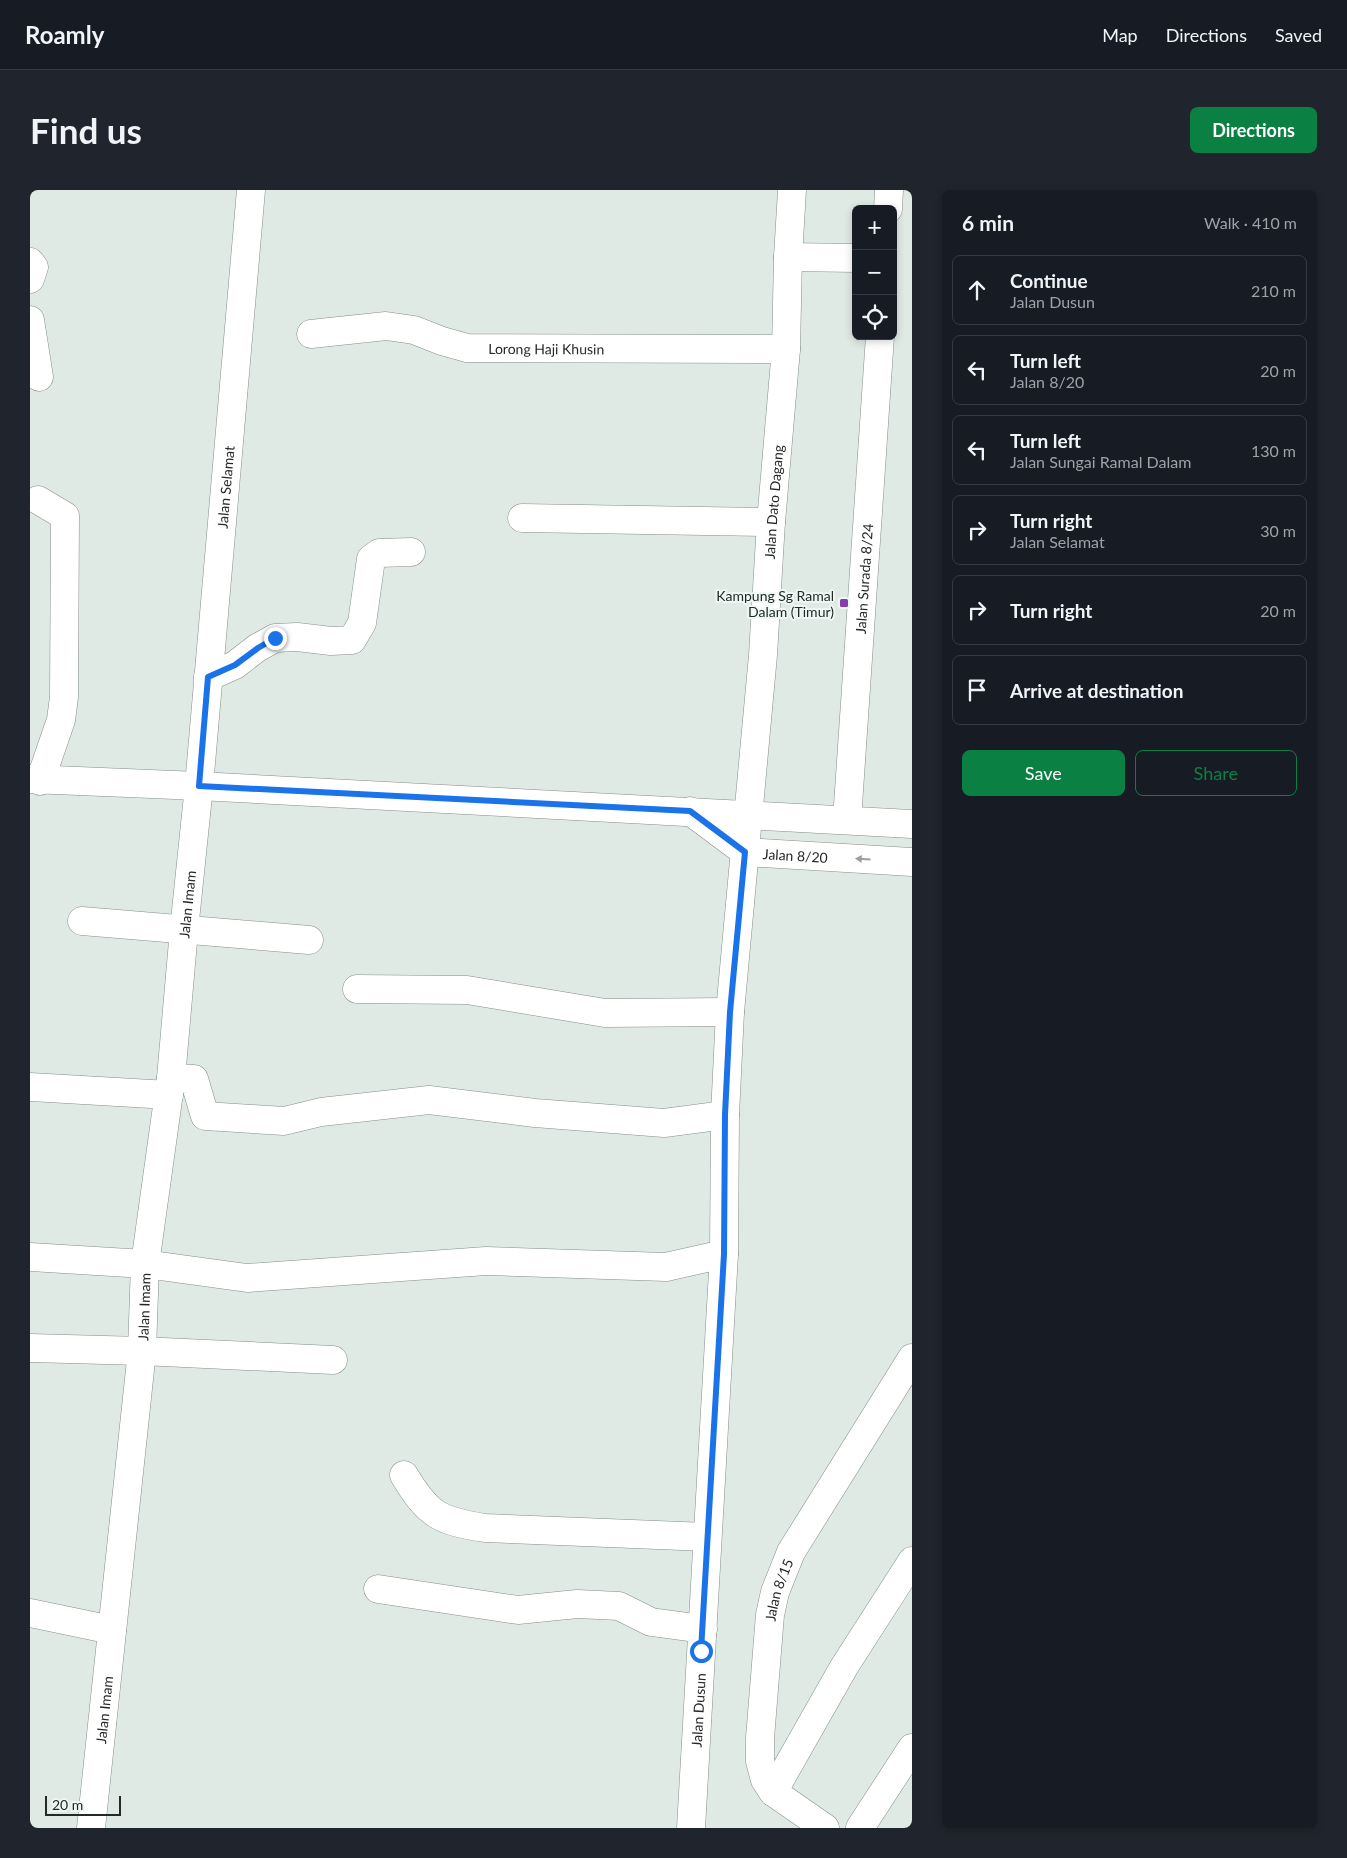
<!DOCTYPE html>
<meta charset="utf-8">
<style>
:root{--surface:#171b24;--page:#20242c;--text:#f1f3f6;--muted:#9ea1a6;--line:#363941;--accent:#0b8043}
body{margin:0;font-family:Lato,sans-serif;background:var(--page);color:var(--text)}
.controls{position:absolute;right:15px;top:15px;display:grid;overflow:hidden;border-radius:8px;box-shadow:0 2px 8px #0003}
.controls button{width:45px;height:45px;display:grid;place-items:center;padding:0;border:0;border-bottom:1px solid var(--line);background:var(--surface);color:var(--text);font:25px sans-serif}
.scale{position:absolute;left:15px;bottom:12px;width:76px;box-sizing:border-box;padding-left:5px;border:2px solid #242826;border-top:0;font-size:14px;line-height:18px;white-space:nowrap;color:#242826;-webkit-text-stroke:4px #edf7f3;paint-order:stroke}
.stop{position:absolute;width:15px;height:15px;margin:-11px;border:4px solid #1a73e8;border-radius:50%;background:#fff}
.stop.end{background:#1a73e8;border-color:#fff;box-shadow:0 1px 5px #0008}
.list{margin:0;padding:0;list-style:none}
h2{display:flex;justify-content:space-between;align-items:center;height:65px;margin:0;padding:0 20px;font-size:21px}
h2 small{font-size:16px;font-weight:400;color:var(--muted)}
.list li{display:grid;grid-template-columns:32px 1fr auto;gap:15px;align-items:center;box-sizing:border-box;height:70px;margin:0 10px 10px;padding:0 10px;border:1px solid var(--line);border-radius:8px}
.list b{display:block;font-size:19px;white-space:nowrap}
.list p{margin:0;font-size:16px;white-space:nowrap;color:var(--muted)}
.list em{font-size:16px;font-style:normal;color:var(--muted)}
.actions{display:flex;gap:10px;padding:15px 20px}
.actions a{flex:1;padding:11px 0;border:1px solid var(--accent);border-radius:8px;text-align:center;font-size:18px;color:var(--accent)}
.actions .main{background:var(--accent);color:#fff}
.icon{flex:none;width:28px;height:28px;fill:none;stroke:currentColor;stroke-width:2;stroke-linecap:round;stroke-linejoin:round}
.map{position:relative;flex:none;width:882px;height:1638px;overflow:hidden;border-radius:8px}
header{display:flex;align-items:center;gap:30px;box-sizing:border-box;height:70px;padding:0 25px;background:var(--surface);border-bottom:1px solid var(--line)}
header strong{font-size:24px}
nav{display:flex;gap:28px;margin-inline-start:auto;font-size:18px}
.intro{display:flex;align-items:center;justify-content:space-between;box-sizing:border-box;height:120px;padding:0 30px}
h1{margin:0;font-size:35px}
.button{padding:12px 22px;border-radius:8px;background:var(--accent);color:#fff;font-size:18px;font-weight:700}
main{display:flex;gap:30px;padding:0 30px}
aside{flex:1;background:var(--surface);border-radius:8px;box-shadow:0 2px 8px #0003}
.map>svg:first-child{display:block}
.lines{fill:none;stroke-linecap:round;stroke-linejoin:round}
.minor-casing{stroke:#858e8a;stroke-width:29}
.minor{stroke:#fff;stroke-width:28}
.oneway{fill:#9c9e9d}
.route{stroke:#1a73e8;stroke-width:6}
.poi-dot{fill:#873daf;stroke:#edf7f3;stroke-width:2}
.labels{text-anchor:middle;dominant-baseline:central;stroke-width:4;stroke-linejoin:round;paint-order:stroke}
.street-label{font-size:14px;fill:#242826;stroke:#edf7f3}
.poi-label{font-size:14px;fill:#242826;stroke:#edf7f3;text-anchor:end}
</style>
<header>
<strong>Roamly</strong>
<nav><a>Map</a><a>Directions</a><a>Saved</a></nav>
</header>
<div class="intro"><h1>Find us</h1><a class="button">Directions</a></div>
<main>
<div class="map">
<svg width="882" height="1638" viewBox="0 0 882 1638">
<rect width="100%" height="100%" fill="#e0eae5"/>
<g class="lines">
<g class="minor-casing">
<g id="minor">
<polyline points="858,19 859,0"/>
<polyline points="758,67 826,68"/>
<polyline points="0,72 4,77 0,89"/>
<polyline points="0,130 9,187"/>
<path id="s1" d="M 281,144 L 356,136 L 384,140 L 412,151 L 437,158 L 756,159"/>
<polyline points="8,310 35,326 34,507 31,530 10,591"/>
<polyline points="492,328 741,332"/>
<polyline points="178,487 205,475 227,458 245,448 267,447 301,451 322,450 332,433 341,369 349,363 381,362"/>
<polyline points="0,589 169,596 882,634"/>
<path id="s2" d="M 660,621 L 715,662 L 882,672"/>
<path id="s3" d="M 817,630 L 850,146"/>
<polyline points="52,731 279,750"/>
<polyline points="327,799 437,800 575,823 700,822"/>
<polyline points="141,888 164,889 175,926 254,931 291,922 399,910 505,923 634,933 695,925"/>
<polyline points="0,897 139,905"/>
<polyline points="0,1067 115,1074 217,1088 456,1071 636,1077 694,1064"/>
<polyline points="0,1158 112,1161 303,1170"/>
<path d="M 374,1285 C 398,1325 409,1331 455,1338 L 677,1347"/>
<polyline points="348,1399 488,1420 547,1414 589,1416 621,1432 673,1439"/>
<polyline points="0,1423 82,1440"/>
<polyline points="743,1602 814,1477 882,1371"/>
<path id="s4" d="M 61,1638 L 112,1161 L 115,1074 L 141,888 L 154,740 L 169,596 L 221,0"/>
<path id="s5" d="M 661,1638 L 694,1064 L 695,925 L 700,822 L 733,465 L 741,332 L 756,159 L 758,67 L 762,0"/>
<path id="s6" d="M 795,1638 L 743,1602 L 735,1590 L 730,1571 L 730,1548 L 740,1425 L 745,1402 L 761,1362 L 882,1168"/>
<polyline points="830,1638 882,1558"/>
</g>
</g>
<use href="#minor" class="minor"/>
</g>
<defs><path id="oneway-solid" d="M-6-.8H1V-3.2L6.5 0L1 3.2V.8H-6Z" transform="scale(1.25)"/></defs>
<use class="oneway" href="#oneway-solid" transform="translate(833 669) rotate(-177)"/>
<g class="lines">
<polyline class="route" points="245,448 228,458 205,475 178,487 169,596 660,621 715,662 700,822 695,925 694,1064 671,1461"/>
</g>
<rect class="poi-dot" x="809" y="408" width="10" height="10" rx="2.5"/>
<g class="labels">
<g class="street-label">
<text stroke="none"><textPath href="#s1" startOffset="239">Lorong Haji Khusin</textPath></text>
<text stroke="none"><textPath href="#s4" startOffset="1348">Jalan Selamat</textPath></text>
<text stroke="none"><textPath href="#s5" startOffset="1329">Jalan Dato Dagang</textPath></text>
<text stroke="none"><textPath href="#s3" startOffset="242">Jalan Surada 8/24</textPath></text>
<text stroke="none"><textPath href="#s2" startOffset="119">Jalan 8/20</textPath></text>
<text stroke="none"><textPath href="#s4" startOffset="929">Jalan Imam</textPath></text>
<text stroke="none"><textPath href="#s4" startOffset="524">Jalan Imam</textPath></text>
<text stroke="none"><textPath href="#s6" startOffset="270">Jalan 8/15</textPath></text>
<text stroke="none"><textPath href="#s4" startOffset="119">Jalan Imam</textPath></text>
<text stroke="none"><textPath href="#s5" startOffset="118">Jalan Dusun</textPath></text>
</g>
<g class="poi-label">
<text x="804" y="405">Kampung Sg Ramal<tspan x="804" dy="16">Dalam (Timur)</tspan></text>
</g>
</g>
</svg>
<div class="controls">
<button>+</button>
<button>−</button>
<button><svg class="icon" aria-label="locate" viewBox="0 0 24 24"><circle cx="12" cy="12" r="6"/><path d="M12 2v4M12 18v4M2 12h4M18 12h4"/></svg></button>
</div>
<div class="scale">20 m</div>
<div class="stop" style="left:671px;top:1461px"></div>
<div class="stop end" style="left:245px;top:448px"></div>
</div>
<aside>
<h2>6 min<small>Walk · 410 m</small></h2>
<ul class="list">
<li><svg class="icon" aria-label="ahead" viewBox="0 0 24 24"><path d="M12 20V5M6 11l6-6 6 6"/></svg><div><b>Continue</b><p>Jalan Dusun</p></div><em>210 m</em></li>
<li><svg class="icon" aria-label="left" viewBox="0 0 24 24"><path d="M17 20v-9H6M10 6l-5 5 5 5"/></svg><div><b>Turn left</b><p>Jalan 8/20</p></div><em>20 m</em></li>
<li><svg class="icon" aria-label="left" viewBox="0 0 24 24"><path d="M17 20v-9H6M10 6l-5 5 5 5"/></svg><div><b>Turn left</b><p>Jalan Sungai Ramal Dalam</p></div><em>130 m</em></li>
<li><svg class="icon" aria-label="right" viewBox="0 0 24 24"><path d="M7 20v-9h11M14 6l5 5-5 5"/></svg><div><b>Turn right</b><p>Jalan Selamat</p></div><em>30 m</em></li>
<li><svg class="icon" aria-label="right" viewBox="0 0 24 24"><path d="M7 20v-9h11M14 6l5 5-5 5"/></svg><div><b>Turn right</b></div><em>20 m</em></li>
<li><svg class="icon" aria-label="arrive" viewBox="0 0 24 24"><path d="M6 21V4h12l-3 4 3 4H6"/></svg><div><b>Arrive at destination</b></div></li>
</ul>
<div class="actions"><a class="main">Save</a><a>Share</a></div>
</aside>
</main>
